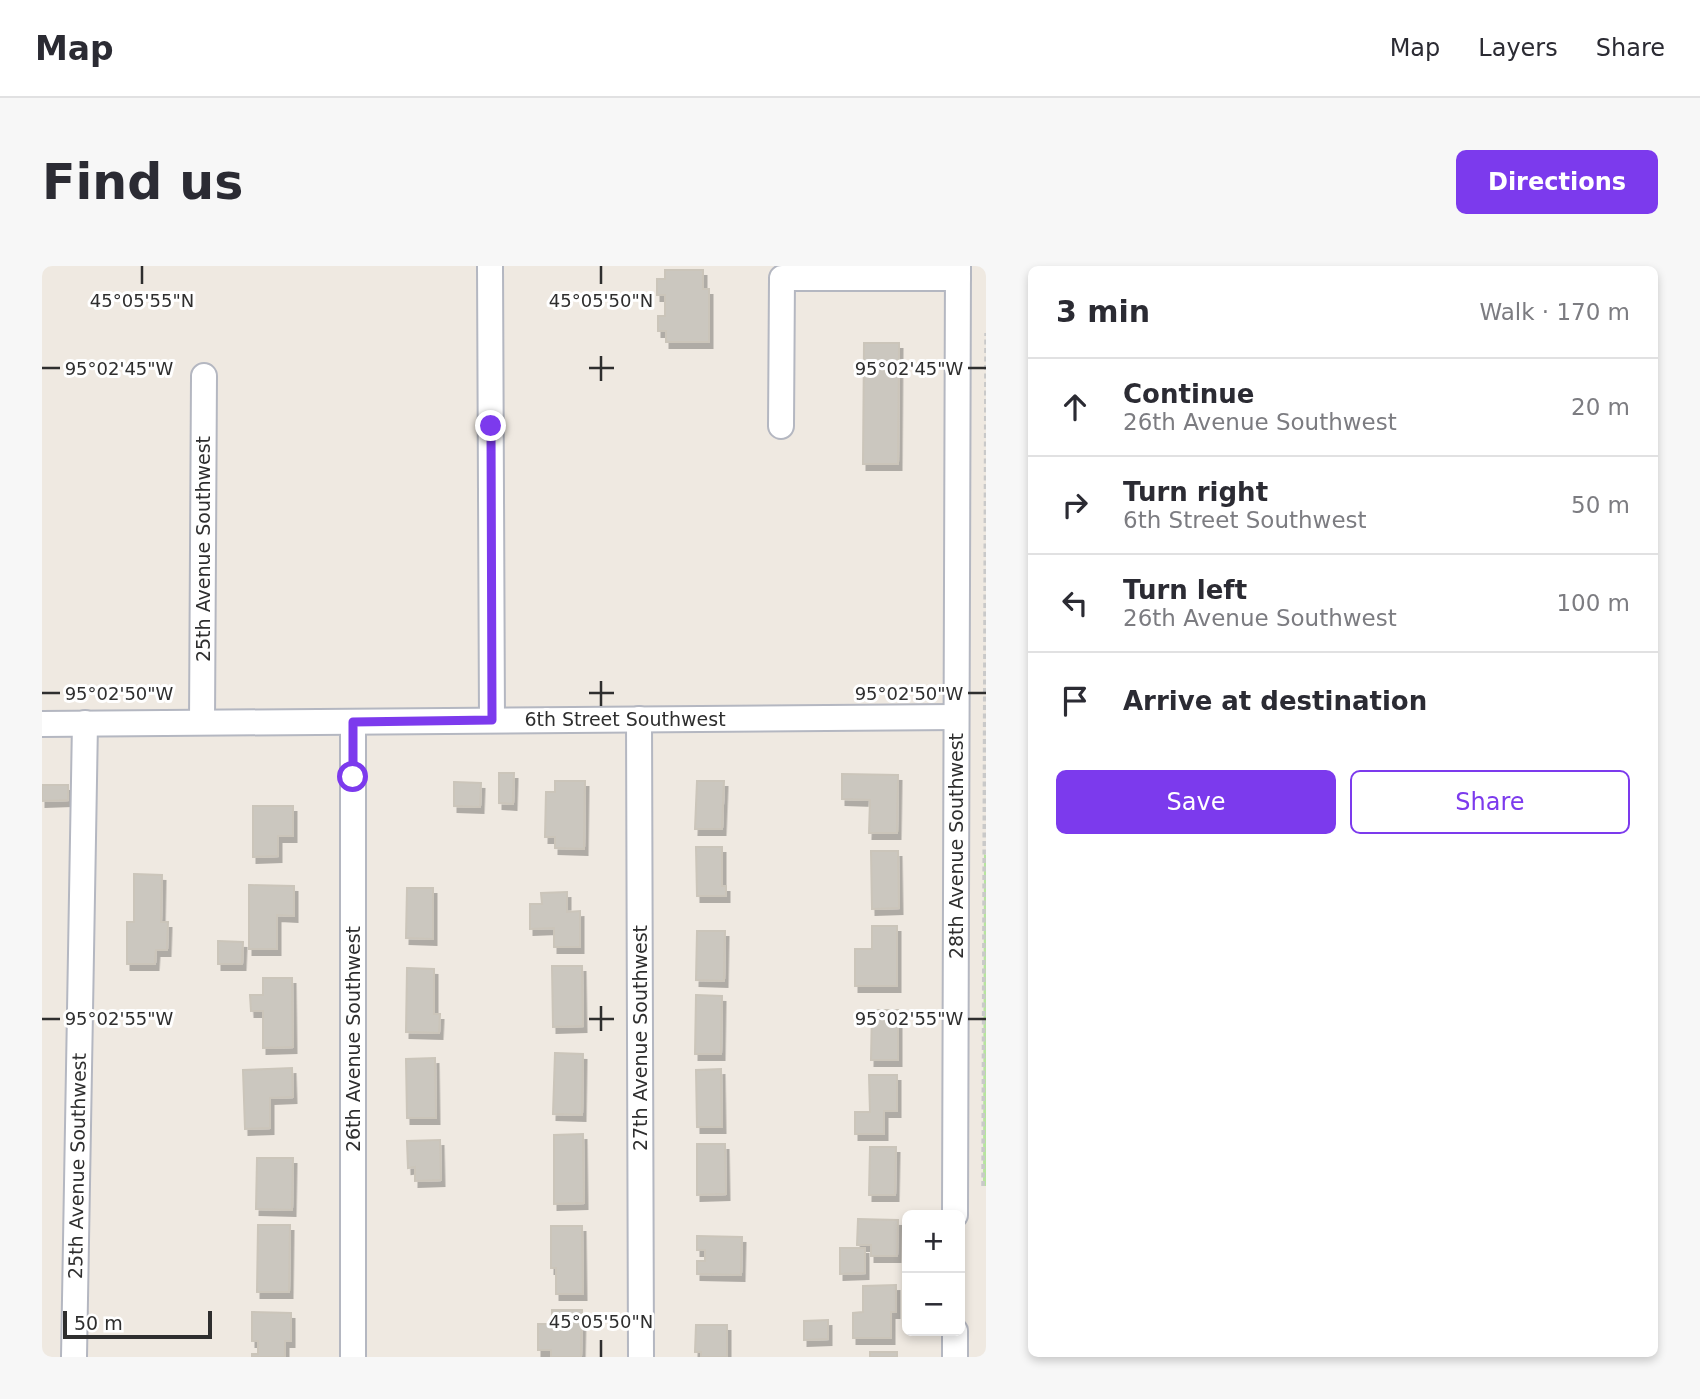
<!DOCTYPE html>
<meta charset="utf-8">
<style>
:root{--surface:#fff;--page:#f7f7f7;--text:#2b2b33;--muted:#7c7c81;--line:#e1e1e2;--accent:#7c3aed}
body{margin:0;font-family:"DejaVu Sans",sans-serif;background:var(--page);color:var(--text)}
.controls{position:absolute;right:21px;bottom:21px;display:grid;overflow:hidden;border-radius:10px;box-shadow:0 4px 10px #0003}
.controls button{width:63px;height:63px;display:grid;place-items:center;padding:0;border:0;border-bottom:2px solid var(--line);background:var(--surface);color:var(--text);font:35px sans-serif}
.scale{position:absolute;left:21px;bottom:18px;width:149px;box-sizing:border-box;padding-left:7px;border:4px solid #2e2e2e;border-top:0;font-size:19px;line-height:24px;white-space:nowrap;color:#2e2e2e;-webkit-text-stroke:5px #fff;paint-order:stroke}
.stop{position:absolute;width:21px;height:21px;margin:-16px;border:5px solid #7c3aed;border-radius:50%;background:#fff}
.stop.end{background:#7c3aed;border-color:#fff;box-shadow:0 2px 7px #0008}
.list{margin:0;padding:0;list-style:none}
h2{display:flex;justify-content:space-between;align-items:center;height:91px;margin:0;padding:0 28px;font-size:30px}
h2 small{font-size:23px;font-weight:400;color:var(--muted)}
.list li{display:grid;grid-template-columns:46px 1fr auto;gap:21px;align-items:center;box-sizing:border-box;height:98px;padding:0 28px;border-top:2px solid var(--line)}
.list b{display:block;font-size:26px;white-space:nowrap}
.list p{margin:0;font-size:23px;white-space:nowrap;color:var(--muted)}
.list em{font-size:23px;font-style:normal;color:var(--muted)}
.actions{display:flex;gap:14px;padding:21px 28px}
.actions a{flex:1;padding:16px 0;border:2px solid var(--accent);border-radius:10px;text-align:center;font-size:24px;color:var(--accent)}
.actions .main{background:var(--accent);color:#fff}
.icon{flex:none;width:38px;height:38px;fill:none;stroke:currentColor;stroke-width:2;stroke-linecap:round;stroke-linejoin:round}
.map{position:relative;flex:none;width:944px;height:1091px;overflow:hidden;border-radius:10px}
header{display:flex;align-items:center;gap:42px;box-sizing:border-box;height:98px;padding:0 35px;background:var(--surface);border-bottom:2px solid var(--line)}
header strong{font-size:33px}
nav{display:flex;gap:38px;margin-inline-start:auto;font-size:24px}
.intro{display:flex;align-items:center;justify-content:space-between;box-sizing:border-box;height:168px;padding:0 42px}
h1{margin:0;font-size:49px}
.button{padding:18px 32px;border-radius:10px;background:var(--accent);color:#fff;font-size:24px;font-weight:700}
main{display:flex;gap:42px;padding:0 42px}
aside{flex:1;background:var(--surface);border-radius:10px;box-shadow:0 4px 10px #0003}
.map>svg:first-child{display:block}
.green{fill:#b6e59e}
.building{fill:#cbc7bf;stroke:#cbc5ba;stroke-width:2;filter:url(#shadow)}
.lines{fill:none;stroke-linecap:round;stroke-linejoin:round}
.minor-casing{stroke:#b4b7c1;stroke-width:28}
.path{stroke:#c9c9c9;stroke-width:3.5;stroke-dasharray:5 3.5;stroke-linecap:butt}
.minor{stroke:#fff;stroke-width:24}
.route{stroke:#7c3aed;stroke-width:9}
.ticks{fill:none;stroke:#2e2e2e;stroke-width:2.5}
.labels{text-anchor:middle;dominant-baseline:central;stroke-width:6;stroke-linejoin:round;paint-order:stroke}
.street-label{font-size:19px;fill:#2e2e2e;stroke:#fff}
.ticks-label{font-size:18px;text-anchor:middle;fill:#2e2e2e;stroke:#fff;stroke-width:6;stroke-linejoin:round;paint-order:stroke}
</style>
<header>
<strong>Map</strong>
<nav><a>Map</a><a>Layers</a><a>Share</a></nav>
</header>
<div class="intro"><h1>Find us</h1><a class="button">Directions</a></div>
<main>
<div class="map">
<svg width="944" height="1091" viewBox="0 0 944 1091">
<defs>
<filter id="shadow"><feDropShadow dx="3.5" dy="6" stdDeviation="0" flood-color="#0004"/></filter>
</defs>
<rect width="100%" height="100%" fill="#efe9e1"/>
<polygon class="green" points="942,588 944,589 944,920 941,920"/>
<g class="building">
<polygon points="623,4 661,4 661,23 667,23 667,76 624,76 624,65 616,65 616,50 623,50 623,29 615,29 615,13 623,13"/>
<polygon points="822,77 857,77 856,198 821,198"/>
<polygon points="457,507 472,507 471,538 457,537"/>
<polygon points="800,508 856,509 855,567 827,567 828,534 800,533"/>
<polygon points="513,515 543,515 542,583 513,582 513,571 503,571 504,526 513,526"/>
<polygon points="655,515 682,515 680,563 653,563"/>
<polygon points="412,516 439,517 438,541 412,540"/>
<polygon points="0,519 26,519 26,534 0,535"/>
<polygon points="211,540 251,540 251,570 236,570 236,590 211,591"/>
<polygon points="654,581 680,581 680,620 684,620 684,630 655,630"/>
<polygon points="829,585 856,585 857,642 830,643"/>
<polygon points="92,608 120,609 119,656 126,656 125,684 114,684 113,698 85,698 85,656 92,656"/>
<polygon points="207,619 252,620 252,650 235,649 235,683 207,683"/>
<polygon points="365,622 391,622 391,673 364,672"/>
<polygon points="525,626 525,646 538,645 538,681 512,681 512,662 488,663 488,638 500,638 499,627"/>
<polygon points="830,660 855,660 855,720 813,720 813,683 830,683"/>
<polygon points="655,665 683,665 682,715 654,714"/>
<polygon points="176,675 201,676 200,698 176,698"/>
<polygon points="510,700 540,700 541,760 511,761"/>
<polygon points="365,702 392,703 392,748 398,748 397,767 364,766"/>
<polygon points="221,712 250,712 251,781 221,782 221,745 209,745 208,729 221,729"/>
<polygon points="654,729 680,730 679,788 653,788"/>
<polygon points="830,744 856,744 856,794 829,794"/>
<polygon points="513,787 541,788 540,849 511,848"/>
<polygon points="393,792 394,852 365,852 364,793"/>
<polygon points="250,802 251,831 228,832 228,862 203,863 201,804"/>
<polygon points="679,803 680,861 655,861 654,804"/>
<polygon points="827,809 855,809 855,845 842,845 842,868 813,868 813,846 828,846"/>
<polygon points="541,868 542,937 512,938 512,869"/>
<polygon points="398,874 399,914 373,915 373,901 366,902 365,875"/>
<polygon points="655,878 683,878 684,928 655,929"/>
<polygon points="828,881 854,881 853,929 827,929"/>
<polygon points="215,892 251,892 250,944 214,943"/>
<polygon points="816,953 856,954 855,990 829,990 829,979 815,979"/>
<polygon points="216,959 248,959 247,1026 215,1026"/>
<polygon points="509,960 540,960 541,1028 514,1028 514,1002 509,1002"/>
<polygon points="655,970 700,971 699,1009 655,1008 655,995 663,995 663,984 655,984"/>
<polygon points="798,982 823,982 823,1007 798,1008"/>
<polygon points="854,1019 854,1046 849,1046 849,1072 811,1072 811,1047 821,1046 821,1020"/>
<polygon points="510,1044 540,1044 539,1091 509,1091 509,1084 496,1084 496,1058 510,1058"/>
<polygon points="210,1046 249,1047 249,1075 243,1075 243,1091 210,1091 210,1088 216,1088 216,1075 210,1075"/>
<polygon points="786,1054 786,1073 762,1074 762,1055"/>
<polygon points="654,1059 685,1059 685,1091 659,1091 659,1086 653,1086"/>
<rect x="828" y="1086" width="27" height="5"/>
</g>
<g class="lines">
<g class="minor-casing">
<g id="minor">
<polyline points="448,0 450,454"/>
<polyline points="739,160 740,12 916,12"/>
<polyline points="597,453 599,1091"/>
<polyline points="160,456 162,110"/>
<polyline points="0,458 914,451"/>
<polyline points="913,949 916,0"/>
<polyline points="32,1091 43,457"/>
<polyline points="311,1091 311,456"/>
<polyline points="913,1091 913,1065"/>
</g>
</g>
<polyline class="path" points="941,920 944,67"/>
<use href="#minor" class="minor"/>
</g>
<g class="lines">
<polyline class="route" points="311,511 311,456 450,454 449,160"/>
</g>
<path class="ticks" d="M 100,0 L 100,18M 559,0 L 559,18M 559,90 L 559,115M 0,102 L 18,102M 547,102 L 572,102M 926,102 L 944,102M 559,415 L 559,440M 0,427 L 18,427M 547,427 L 572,427M 926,427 L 944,427M 559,740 L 559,765M 0,753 L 18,753M 547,753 L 572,753M 926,753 L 944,753M 559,1074 L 559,1091"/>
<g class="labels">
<g class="street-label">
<text transform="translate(161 283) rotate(-90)">25th Avenue Southwest</text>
<text x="583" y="453">6th Street Southwest</text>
<text transform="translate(914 580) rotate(-90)">28th Avenue Southwest</text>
<text transform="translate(598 772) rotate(-90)">27th Avenue Southwest</text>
<text transform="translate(311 773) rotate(-90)">26th Avenue Southwest</text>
<text transform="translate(35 900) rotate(-89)">25th Avenue Southwest</text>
</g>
</g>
<g class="ticks-label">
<text x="100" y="41">45°05'55"N</text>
<text x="559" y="41">45°05'50"N</text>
<text x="867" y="109">95°02'45"W</text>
<text x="77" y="109">95°02'45"W</text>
<text x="867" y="434">95°02'50"W</text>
<text x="77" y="434">95°02'50"W</text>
<text x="867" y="759">95°02'55"W</text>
<text x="77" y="759">95°02'55"W</text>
<text x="559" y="1062">45°05'50"N</text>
</g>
</svg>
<div class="controls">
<button>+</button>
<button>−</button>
</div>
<div class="scale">50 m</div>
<div class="stop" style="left:311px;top:511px"></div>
<div class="stop end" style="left:449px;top:160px"></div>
</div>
<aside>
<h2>3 min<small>Walk · 170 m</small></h2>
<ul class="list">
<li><svg class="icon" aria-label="ahead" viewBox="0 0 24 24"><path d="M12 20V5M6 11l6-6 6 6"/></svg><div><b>Continue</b><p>26th Avenue Southwest</p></div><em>20 m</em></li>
<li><svg class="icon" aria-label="right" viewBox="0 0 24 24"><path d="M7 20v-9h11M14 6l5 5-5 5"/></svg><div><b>Turn right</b><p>6th Street Southwest</p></div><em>50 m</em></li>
<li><svg class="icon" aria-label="left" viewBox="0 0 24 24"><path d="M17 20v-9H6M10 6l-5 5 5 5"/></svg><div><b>Turn left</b><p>26th Avenue Southwest</p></div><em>100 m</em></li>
<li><svg class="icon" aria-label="arrive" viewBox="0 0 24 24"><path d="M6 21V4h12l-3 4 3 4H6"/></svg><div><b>Arrive at destination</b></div></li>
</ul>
<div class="actions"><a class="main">Save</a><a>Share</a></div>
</aside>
</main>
